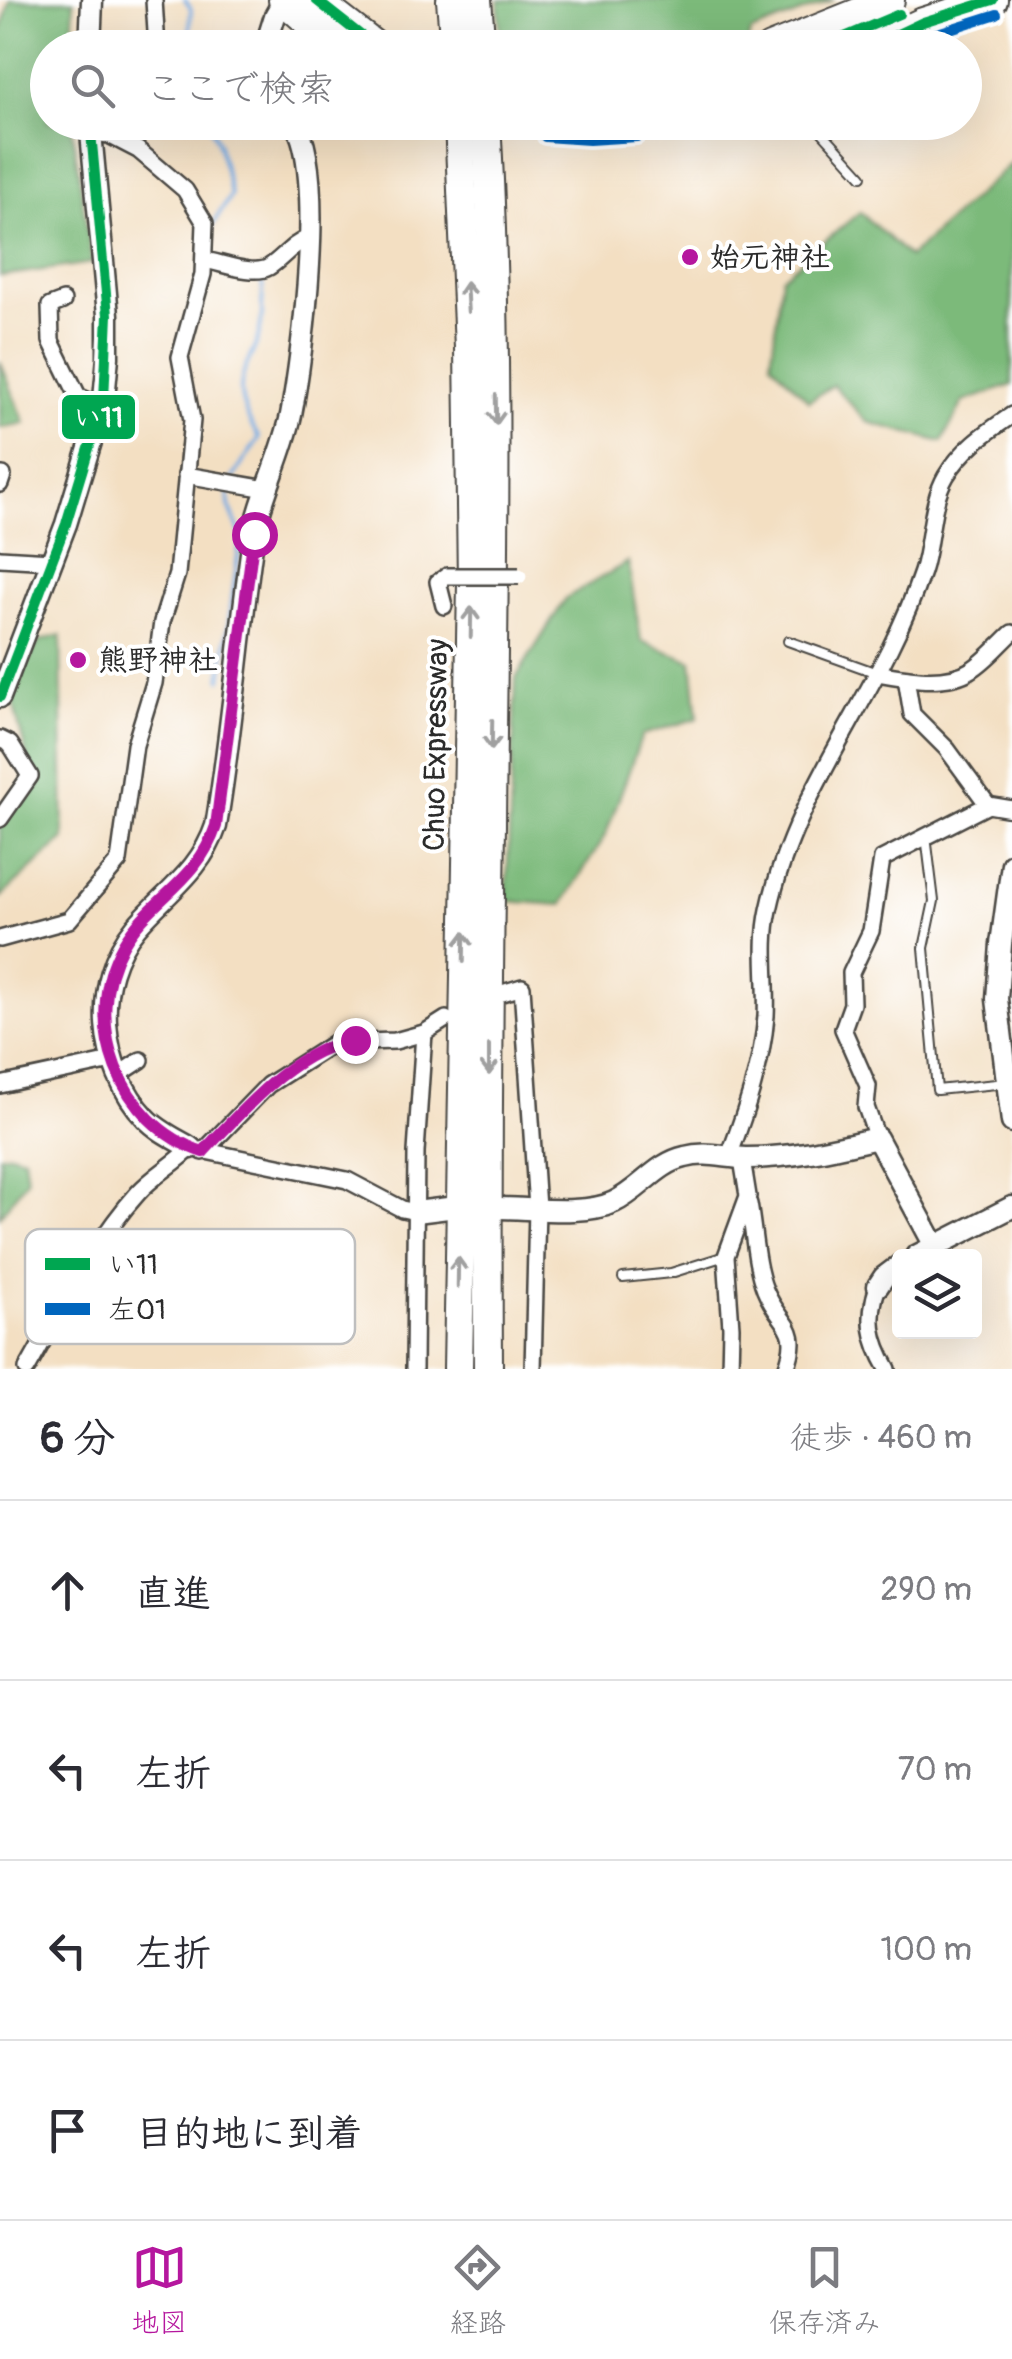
<!DOCTYPE html>
<html lang="ja">
<meta charset="utf-8">
<style>
:root{--surface:#fff;--page:#f7f7f7;--text:#2b2b33;--muted:#7c7c81;--line:#e1e1e2;--accent:#b5179e}
body{margin:0;font-family:Pangolin,"Klee One",sans-serif;background:var(--page);color:var(--text)}
.controls{position:absolute;right:30px;bottom:30px;display:grid;overflow:hidden;border-radius:10px;box-shadow:0 10px 40px #0002}
.controls button{width:90px;height:90px;display:grid;place-items:center;padding:0;border:0;border-bottom:2px solid var(--line);background:var(--surface);color:var(--text);font:50px sans-serif}
.stop{position:absolute;width:30px;height:30px;margin:-22px;border:8px solid #b5179e;border-radius:50%;background:#fff}
.stop.end{background:#b5179e;border-color:#fff;box-shadow:0 2px 10px #0008}
.list{margin:0;padding:0;list-style:none}
h2{display:flex;justify-content:space-between;align-items:center;height:130px;margin:0;padding:0 40px;font-size:42px}
h2 small{font-size:32px;font-weight:400;color:var(--muted)}
.list li{display:grid;grid-template-columns:65px 1fr auto;gap:30px;align-items:center;box-sizing:border-box;height:180px;padding:0 40px;border-top:2px solid var(--line)}
.list b{display:block;font-size:38px;white-space:nowrap}
.list em{font-size:32px;font-style:normal;color:var(--muted)}
.icon{flex:none;width:55px;height:55px;fill:none;stroke:currentColor;stroke-width:2;stroke-linecap:round;stroke-linejoin:round}
.map{position:relative;flex:none;width:1012px;height:1369px;overflow:hidden}
.search{position:absolute;background:var(--surface);box-shadow:0 10px 40px #0002;left:30px;right:30px;top:30px;height:110px;display:flex;align-items:center;gap:25px;box-sizing:border-box;padding:0 35px;border-radius:55px;color:var(--muted);font-size:38px}
.sheet{height:850px;background:var(--surface)}
nav{display:flex;justify-content:space-around;align-items:center;box-sizing:border-box;height:140px;border-top:2px solid var(--line);background:var(--surface);font-size:28px;color:var(--muted)}
nav a{display:grid;justify-items:center;gap:5px}
nav .on{color:var(--accent)}
.map>svg:first-child{display:block}
.forest{fill:#7bba7a;stroke:#537252;stroke-width:2.5}
.lines{fill:none;stroke-linecap:round;stroke-linejoin:round}
.stream{stroke:#73abe2;stroke-width:4}
.lane-casing{stroke:#494642;stroke-width:12}
.street-casing{stroke:#494642;stroke-width:20}
.secondary-casing{stroke:#494642;stroke-width:25}
.highway-casing{stroke:#494642;stroke-width:32}
.lane{stroke:#fff;stroke-width:8}
.street{stroke:#fff;stroke-width:15}
.secondary{stroke:#fff;stroke-width:20}
.highway{stroke:#fff;stroke-width:28}
.street-bridge-casing{stroke:#494642;stroke-width:20;stroke-linecap:butt}
.street-bridge{stroke:#fff;stroke-width:15}
.bus-1-casing{stroke:#fff;stroke-width:18}
.bus-2-casing{stroke:#fff;stroke-width:18}
.bus-1{stroke:#00a651;stroke-width:10}
.bus-2{stroke:#0065bd;stroke-width:10}
.oneway{stroke:#a0a0a0}
.route{stroke:#b5179e;stroke-width:12}
.poi-dot{fill:#b5179e;stroke:#fff;stroke-width:4}
.labels{text-anchor:middle;dominant-baseline:central;stroke-width:8;stroke-linejoin:round;paint-order:stroke}
.poi-label{font-size:30px;font-weight:bold;fill:#2b2b2b;stroke:#fff;text-anchor:start}
.street-label{font-size:30px;fill:#2b2b2b;stroke:#fff}
.key{fill:#fff;stroke:#bfbfbf;stroke-width:2.5}
.key-label{font-size:28px;fill:#2b2b2b}
.line-badge{stroke:#fff;stroke-width:4}
.badge-label{font-size:28px;text-anchor:middle;font-weight:bold;fill:#fff}
</style>
<div class="map">
<svg width="1012" height="1369" viewBox="0 0 1012 1369">
<rect width="100%" height="100%" fill="#fff"/>
<filter id="ink" filterUnits="userSpaceOnUse"><feTurbulence type="fractalNoise" baseFrequency=".01" numOctaves="2"/><feDisplacementMap in="SourceGraphic" scale="20" xChannelSelector="R" yChannelSelector="G"/><feConvolveMatrix kernelMatrix="1 2 1 2 8 2 1 2 1" color-interpolation-filters="sRGB"/></filter>
<filter id="wash" filterUnits="userSpaceOnUse"><feTurbulence type="fractalNoise" baseFrequency=".0048" numOctaves="4" result="noise"/><feDisplacementMap in="SourceGraphic" scale="40" xChannelSelector="R" yChannelSelector="G"/><feGaussianBlur stdDeviation="2.25" result="paint"/><feColorMatrix in="noise" values="0 0 0 0 0 0 0 0 0 0 0 0 0 0 0 0 0 1.4 0 .05"/><feComposite in="paint" operator="in"/></filter>
<g filter="url(#wash)">
<rect width="100%" height="100%" fill="#f3dfc2"/>
<g class="forest">
<polygon points="10,0 74,0 72,47 48,48 48,122 71,123 92,263 0,276 0,36"/>
<polygon points="498,0 834,0 751,32 745,47 501,48"/>
<polygon points="1012,162 1012,385 963,402 942,442 867,422 833,385 809,401 771,362 782,277 860,212 909,257"/>
<polygon points="0,361 25,423 0,428"/>
<polygon points="628,562 641,641 692,661 698,718 642,735 606,834 562,905 506,901 516,678 566,598"/>
<polygon points="61,635 64,839 0,898 0,812 33,780 10,691 39,641"/>
<polygon points="10,1153 24,1157 27,1179 0,1216 0,1155"/>
</g>
<g class="lines">
<g class="stream">
<polyline points="185,0 191,9 189,48"/>
<polyline points="208,122 218,143 231,195 212,226"/>
<path d="M 233,478 L 259,438 C 216,369 263,368 262,308 C 262,296 265,288 260,277"/>
<polyline points="221,679 241,535 229,506 228,488"/>
</g>
</g>
</g>
<g filter="url(#ink)">
<g class="lines">
<g class="lane-casing">
<g id="lane">
<polyline points="813,122 862,176"/>
<polyline points="788,641 877,673"/>
<polyline points="926,836 934,901 924,948 937,1090 1006,1083"/>
<polyline points="623,1278 671,1273 725,1256"/>
</g>
</g>
<g class="street-casing">
<g id="street">
<polyline points="154,0 157,48"/>
<path d="M 205,260 C 222,263 254,276 269,267 C 283,258 292,244 308,238"/>
<polyline points="63,301 50,306 51,341 78,396 102,407"/>
<polyline points="0,475 3,475 0,484"/>
<polyline points="186,475 267,489"/>
<polyline points="0,558 51,561"/>
<polyline points="444,606 438,582 447,576"/>
<path d="M 877,673 C 904,678 946,686 971,670 C 986,661 999,645 1012,633"/>
<polyline points="906,678 912,714 947,749 988,805"/>
<polyline points="0,739 10,744 30,776 0,819"/>
<polyline points="0,939 69,920 119,861 135,745 154,683 162,622 177,574 192,420 180,357 203,274 205,223 185,190 138,150 109,135 91,133"/>
<polyline points="499,994 522,987 537,1208 533,1369"/>
<polyline points="118,1075 141,1060"/>
<polyline points="0,1085 112,1061"/>
<polyline points="877,1138 866,1107 868,1086 843,1029 852,1004 851,973 871,931 882,859 988,805 1012,809"/>
<polyline points="203,1152 268,1085 334,1043 395,1041 424,1033 446,1019"/>
<path d="M 729,1156 C 746,1111 762,1064 766,1016 C 768,981 761,946 769,910 C 795,788 883,690 922,572 C 932,542 930,503 946,476 C 963,448 986,433 1012,415"/>
<path d="M 749,1204 C 754,1231 755,1265 765,1290 C 780,1327 803,1324 786,1369"/>
<path d="M 878,1286 C 867,1318 871,1340 888,1369"/>
<path d="M 27,1369 C 61,1310 92,1244 138,1193 C 153,1176 175,1164 191,1148 L 347,1180 L 402,1209 L 416,1212"/>
<polyline points="414,1369 416,1152 424,1033"/>
<polyline points="730,1369 731,1327 726,1256 748,1196 742,1159"/>
</g>
</g>
<g class="secondary-casing">
<g id="secondary">
<polyline points="90,48 92,0"/>
<polyline points="265,48 275,16 284,0"/>
<polyline points="0,697 66,524 104,399 108,357 108,315 90,122"/>
<polyline points="1012,864 1001,944 997,999 1012,1122"/>
<path d="M 191,1148 C 176,1139 158,1131 146,1118 C 99,1068 90,982 136,927 C 165,893 201,871 216,826 C 232,731 239,635 253,539 C 260,497 282,458 291,415 C 302,358 327,168 294,122"/>
<path d="M 498,1208 C 531,1208 585,1216 614,1202 C 640,1190 657,1163 685,1157 C 707,1151 725,1158 747,1158 C 791,1158 835,1148 877,1138 L 935,1246"/>
<polyline points="416,1212 448,1208"/>
<polyline points="916,1256 1012,1207"/>
<polyline points="878,1286 884,1277 900,1265"/>
</g>
</g>
<g class="highway-casing">
<g id="highway">
<polyline points="283,0 338,48"/>
<polyline points="316,0 378,48"/>
<polyline points="451,0 455,48"/>
<polyline points="477,0 481,48"/>
<polyline points="770,48 890,0"/>
<polyline points="867,48 923,22 993,0"/>
<path d="M 486,122 C 500,357 493,590 491,825 C 488,1006 487,1188 488,1369"/>
<polyline points="546,122 588,125 636,122"/>
<polyline points="458,1369 472,583 469,348 459,122"/>
</g>
</g>
<use href="#lane" class="lane"/>
<use href="#street" class="street"/>
<use href="#secondary" class="secondary"/>
<use href="#highway" class="highway"/>
<g class="street-bridge-casing">
<polyline id="street-bridge" points="447,576 519,576"/>
</g>
<use href="#street-bridge" class="street-bridge"/>
<g class="bus-1-casing">
<g id="bus-1">
<polyline points="316,0 377,48"/>
<polyline points="818,48 899,14"/>
<polyline points="868,48 923,22 993,0"/>
<polyline points="553,122 628,122"/>
<polyline points="0,697 66,524 104,399 108,315 90,122"/>
</g>
</g>
<g class="bus-2-casing">
<g id="bus-2">
<polyline points="904,48 928,36 997,14"/>
<polyline points="545,137 589,140 637,137"/>
</g>
</g>
<use href="#bus-1" class="bus-1"/>
<use href="#bus-2" class="bus-2"/>
</g>
<defs><path id="oneway-shaft" d="M-6 0H5M1.5-3L5.5 0L1.5 3" fill="none" stroke-width="1.6" stroke-linecap="round" stroke-linejoin="round" transform="scale(2.5)"/></defs>
<g class="oneway">
<use href="#oneway-shaft" transform="translate(467 297) rotate(-93)"/>
<use href="#oneway-shaft" transform="translate(496 410) rotate(89)"/>
<use href="#oneway-shaft" transform="translate(471 622) rotate(-89)"/>
<use href="#oneway-shaft" transform="translate(492 735) rotate(91)"/>
<use href="#oneway-shaft" transform="translate(464 947) rotate(-89)"/>
<use href="#oneway-shaft" transform="translate(489 1060) rotate(90)"/>
<use href="#oneway-shaft" transform="translate(458 1272) rotate(-89)"/>
</g>
</g>
<g class="lines" filter="url(#ink)">
<path class="route" d="M 254,534 L 216,826 C 197,883 150,898 123,945 C 80,1022 119,1124 203,1152 C 243,1110 295,1048 355,1040"/>
</g>
<g class="poi-dot">
<circle cx="690" cy="257" r="10"/>
<circle cx="78" cy="660" r="10"/>
</g>
<g class="labels">
<g class="poi-label">
<text x="710" y="257">始元神社</text>
<text x="98" y="660">熊野神社</text>
</g>
<g class="street-label">
<text transform="translate(436 745) rotate(-89)">Chuo Expressway</text>
</g>
</g>
<rect x="25" y="1229" width="330" height="115" rx="15" class="key"/>
<rect x="45" y="1258" width="45" height="12" fill="#00a651"/>
<rect x="45" y="1303" width="45" height="12" fill="#0065bd"/>
<g class="key-label">
<text x="108" y="1274">い11</text>
<text x="108" y="1319">左01</text>
</g>
<rect class="line-badge" x="60" y="393" width="77" height="48" rx="10" fill="#00a651"/>
<g class="badge-label">
<text x="98" y="427">い11</text>
</g>
</svg>
<div class="controls">
<button><svg class="icon" aria-label="layers" viewBox="0 0 24 24"><path d="M12 4l9 5-9 5-9-5zM3 14l9 5 9-5"/></svg></button>
</div>
<div class="stop" style="left:254px;top:534px"></div>
<div class="stop end" style="left:355px;top:1040px"></div>
<div class="search"><svg class="icon" aria-label="search" viewBox="0 0 24 24"><circle cx="10" cy="10" r="6"/><path d="M15 15l6 6"/></svg>ここで検索</div>
</div>
<section class="sheet">
<h2>6 分<small>徒歩 · 460 m</small></h2>
<ul class="list">
<li><svg class="icon" aria-label="ahead" viewBox="0 0 24 24"><path d="M12 20V5M6 11l6-6 6 6"/></svg><div><b>直進</b></div><em>290 m</em></li>
<li><svg class="icon" aria-label="left" viewBox="0 0 24 24"><path d="M17 20v-9H6M10 6l-5 5 5 5"/></svg><div><b>左折</b></div><em>70 m</em></li>
<li><svg class="icon" aria-label="left" viewBox="0 0 24 24"><path d="M17 20v-9H6M10 6l-5 5 5 5"/></svg><div><b>左折</b></div><em>100 m</em></li>
<li><svg class="icon" aria-label="arrive" viewBox="0 0 24 24"><path d="M6 21V4h12l-3 4 3 4H6"/></svg><div><b>目的地に到着</b></div></li>
</ul>
</section>
<nav>
<a class="on"><svg class="icon" aria-label="map" viewBox="0 0 24 24"><path d="M3 6l6-2 6 2 6-2v14l-6 2-6-2-6 2zM9 4v14M15 6v14"/></svg>地図</a>
<a><svg class="icon" aria-label="directions" viewBox="0 0 24 24"><path d="M12 3l9 9-9 9-9-9zM9 14v-3h6M13 9l2 2-2 2"/></svg>経路</a>
<a><svg class="icon" aria-label="saved" viewBox="0 0 24 24"><path d="M7 4h10v16l-5-4-5 4z"/></svg>保存済み</a>
</nav>
